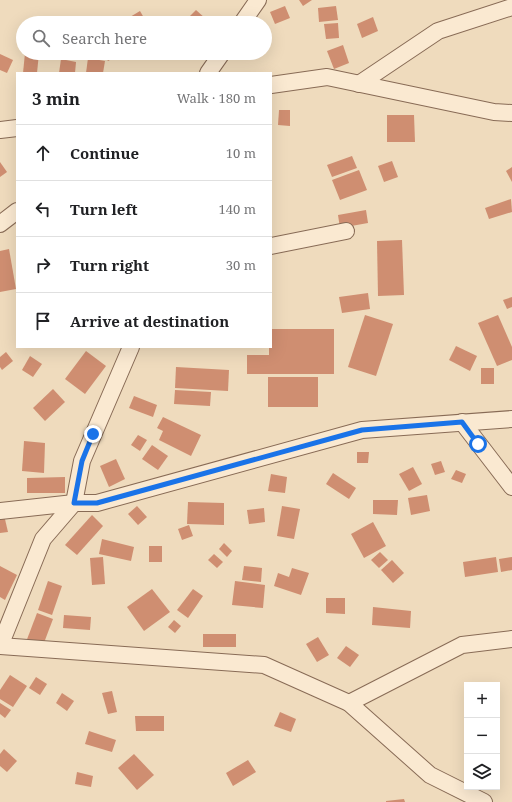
<!DOCTYPE html>
<meta charset="utf-8">
<style>
:root{--surface:#fff;--page:#f6f6f6;--text:#202124;--muted:#757577;--line:#e0e0e0}
body{margin:0;font-family:"Noto Serif",serif;background:var(--page);color:var(--text)}
.controls{position:absolute;right:12px;bottom:12px;display:grid;overflow:hidden;border-radius:0px;box-shadow:0 4px 16px #0002}
.controls button{width:36px;height:36px;display:grid;place-items:center;padding:0;border:0;border-bottom:1px solid var(--line);background:var(--surface);color:var(--text);font:20px sans-serif}
.stop{position:absolute;width:12px;height:12px;margin:-9px;border:3px solid #1a73e8;border-radius:50%;background:#fff}
.stop.end{background:#1a73e8;border-color:#fff;box-shadow:0 1px 4px #0008}
.list{margin:0;padding:0;list-style:none}
h2{display:flex;justify-content:space-between;align-items:center;height:52px;margin:0;padding:0 16px;font-size:17px}
h2 small{font-size:13px;font-weight:400;color:var(--muted)}
.list li{display:grid;grid-template-columns:26px 1fr auto;gap:12px;align-items:center;box-sizing:border-box;height:56px;padding:0 16px;border-top:1px solid var(--line)}
.list b{display:block;font-size:15px;white-space:nowrap}
.list em{font-size:13px;font-style:normal;color:var(--muted)}
.icon{flex:none;width:22px;height:22px;fill:none;stroke:currentColor;stroke-width:2;stroke-linecap:round;stroke-linejoin:round}
.map{position:relative;flex:none;width:512px;height:802px;overflow:hidden}
.search{position:absolute;background:var(--surface);box-shadow:0 4px 16px #0002;left:16px;top:16px;width:256px;height:44px;display:flex;align-items:center;gap:10px;box-sizing:border-box;padding:0 14px;border-radius:22px;color:var(--muted);font-size:15px}
.panel{position:absolute;background:var(--surface);box-shadow:0 4px 16px #0002;left:16px;top:72px;width:256px;height:276px;border-radius:0px}
.map>svg:first-child{display:block}
.building{fill:#cf8e71}
.lines{fill:none;stroke-linecap:round;stroke-linejoin:round}
.minor-casing{stroke:#886b56;stroke-width:18}
.minor{stroke:#fae9d1;stroke-width:16}
.route{stroke:#1a73e8;stroke-width:5}
</style>
<div class="map">
<svg width="512" height="802" viewBox="0 0 512 802">
<rect width="100%" height="100%" fill="#efdbbd"/>
<g class="building">
<polygon points="299,0 312,0 303,6"/>
<polygon points="285,6 290,18 275,24 270,12"/>
<polygon points="336,6 338,20 319,22 318,8"/>
<polygon points="196,10 206,19 202,23 197,23 190,16"/>
<polygon points="140,11 147,23 120,23"/>
<polygon points="373,17 378,31 362,38 357,24"/>
<polygon points="338,23 339,38 326,39 324,24"/>
<polygon points="343,45 349,63 334,69 327,51"/>
<polygon points="25,53 39,53 37,73 23,73"/>
<polygon points="103,53 122,53 108,61"/>
<polygon points="0,54 13,60 7,73 0,70"/>
<polygon points="88,58 105,61 103,73 86,73"/>
<polygon points="61,59 76,62 75,73 59,73"/>
<polygon points="279,110 290,110 290,126 278,125"/>
<polygon points="387,115 414,115 415,142 387,142"/>
<polygon points="352,156 357,168 332,177 327,165"/>
<polygon points="392,161 398,177 384,182 378,166"/>
<polygon points="0,162 7,172 0,177"/>
<polygon points="512,167 512,182 506,171"/>
<polygon points="359,170 367,190 340,200 332,180"/>
<polygon points="511,199 512,212 489,219 485,208"/>
<polygon points="366,210 368,223 340,228 338,215"/>
<polygon points="402,240 404,295 378,296 377,241"/>
<polygon points="9,249 16,289 0,292 0,251"/>
<polygon points="368,293 370,309 342,313 339,297"/>
<polygon points="512,297 512,307 507,309 503,300"/>
<polygon points="365,315 393,324 376,376 348,367"/>
<polygon points="498,315 512,347 512,360 497,366 478,323"/>
<polygon points="271,329 334,329 334,374 247,374 247,355 269,355 269,347 271,347"/>
<polygon points="456,346 477,356 470,371 449,360"/>
<polygon points="86,351 106,366 85,394 65,379"/>
<polygon points="6,352 13,361 2,370 0,367 0,357"/>
<polygon points="30,356 42,364 33,377 22,370"/>
<polygon points="176,367 229,370 228,391 175,388"/>
<rect x="481" y="368" width="13" height="16"/>
<rect x="268" y="377" width="50" height="30"/>
<polygon points="53,389 65,402 45,421 33,408"/>
<polygon points="175,390 211,392 210,406 174,404"/>
<polygon points="134,396 157,405 153,417 129,408"/>
<polygon points="163,417 201,435 191,456 159,440 163,431 157,428"/>
<polygon points="138,435 147,440 140,451 131,445"/>
<polygon points="24,441 45,443 44,473 22,471"/>
<polygon points="152,445 168,456 158,470 142,459"/>
<polygon points="357,452 369,452 368,463 357,463"/>
<polygon points="116,459 125,479 109,487 100,466"/>
<polygon points="441,461 445,472 435,475 431,464"/>
<polygon points="413,467 422,484 409,491 399,474"/>
<polygon points="456,470 466,474 462,483 451,479"/>
<polygon points="333,473 356,488 349,499 326,484"/>
<polygon points="271,474 287,477 285,493 268,491"/>
<polygon points="65,477 65,493 27,493 27,478"/>
<polygon points="427,495 430,511 411,515 408,498"/>
<polygon points="373,500 398,500 397,515 373,514"/>
<polygon points="188,502 224,503 224,525 187,524"/>
<polygon points="137,506 147,517 138,525 128,514"/>
<polygon points="282,506 300,509 294,539 277,536"/>
<polygon points="264,508 265,522 249,524 247,510"/>
<polygon points="4,515 8,532 0,533 0,516"/>
<polygon points="92,515 103,526 77,555 65,545"/>
<polygon points="373,522 386,546 364,558 351,534"/>
<polygon points="189,525 193,536 182,540 178,529"/>
<polygon points="102,539 134,547 131,561 99,554"/>
<polygon points="224,543 232,551 227,557 219,549"/>
<rect x="149" y="546" width="13" height="16"/>
<polygon points="380,552 388,560 379,568 371,560"/>
<polygon points="214,554 223,562 217,568 208,560"/>
<polygon points="103,557 105,584 92,585 90,558"/>
<polygon points="496,557 498,572 465,577 463,562"/>
<polygon points="512,557 512,570 501,572 499,559"/>
<polygon points="392,560 404,573 393,583 381,570"/>
<polygon points="0,566 17,575 5,600 0,597"/>
<polygon points="244,566 262,568 261,582 242,580"/>
<polygon points="292,568 309,573 301,595 274,586 278,573 289,577"/>
<polygon points="48,581 62,586 52,615 38,610"/>
<polygon points="235,581 265,585 263,608 232,605"/>
<polygon points="152,589 170,612 144,631 127,607"/>
<polygon points="193,589 203,596 188,618 177,610"/>
<polygon points="326,598 345,598 345,614 326,613"/>
<polygon points="373,607 411,611 410,628 372,625"/>
<polygon points="37,613 53,619 42,648 26,642"/>
<polygon points="64,615 91,617 90,630 63,628"/>
<polygon points="174,620 181,626 175,633 168,627"/>
<rect x="203" y="634" width="33" height="13"/>
<polygon points="318,637 329,655 317,662 306,644"/>
<polygon points="346,646 359,655 350,667 337,658"/>
<polygon points="10,675 27,686 13,707 0,699 0,690"/>
<polygon points="36,677 47,684 40,695 29,688"/>
<polygon points="112,691 117,712 108,714 102,693"/>
<polygon points="62,693 74,701 67,711 56,703"/>
<polygon points="0,703 11,710 5,718 0,714"/>
<polygon points="280,712 296,719 291,732 274,726"/>
<polygon points="135,716 164,716 164,731 136,731"/>
<polygon points="89,731 116,740 112,752 85,744"/>
<polygon points="4,749 17,761 7,772 0,766 0,754"/>
<polygon points="134,754 154,775 137,790 118,768"/>
<polygon points="248,760 256,772 233,786 226,773"/>
<polygon points="77,772 93,776 91,787 75,784"/>
<polygon points="404,799 405,802 386,802 386,801"/>
</g>
<g class="lines">
<g class="minor-casing">
<g id="minor">
<polyline points="242,23 258,0"/>
<polyline points="208,73 222,53"/>
<polyline points="359,84 438,31 512,7"/>
<polyline points="271,85 327,77 494,112 512,113"/>
<polyline points="0,130 17,128"/>
<polyline points="0,224 17,211"/>
<polyline points="271,246 346,231"/>
<polyline points="462,422 512,487"/>
<polyline points="0,511 74,503 97,503 362,430 512,419"/>
<polyline points="0,646 264,665 349,703 430,775 484,802"/>
<polyline points="0,646 43,539 74,503 82,461 131,347"/>
<polyline points="349,703 462,645 512,639"/>
</g>
</g>
<use href="#minor" class="minor"/>
</g>
<g class="lines">
<polyline class="route" points="93,434 82,461 74,503 97,503 362,430 462,422 478,444"/>
</g>
</svg>
<div class="controls">
<button>+</button>
<button>−</button>
<button><svg class="icon" aria-label="layers" viewBox="0 0 24 24"><path d="M12 4l9 5-9 5-9-5zM3 14l9 5 9-5"/></svg></button>
</div>
<div class="stop" style="left:478px;top:444px"></div>
<div class="stop end" style="left:93px;top:434px"></div>
<div class="search"><svg class="icon" aria-label="search" viewBox="0 0 24 24"><circle cx="10" cy="10" r="6"/><path d="M15 15l6 6"/></svg>Search here</div>
<section class="panel">
<h2>3 min<small>Walk · 180 m</small></h2>
<ul class="list">
<li><svg class="icon" aria-label="ahead" viewBox="0 0 24 24"><path d="M12 20V5M6 11l6-6 6 6"/></svg><div><b>Continue</b></div><em>10 m</em></li>
<li><svg class="icon" aria-label="left" viewBox="0 0 24 24"><path d="M17 20v-9H6M10 6l-5 5 5 5"/></svg><div><b>Turn left</b></div><em>140 m</em></li>
<li><svg class="icon" aria-label="right" viewBox="0 0 24 24"><path d="M7 20v-9h11M14 6l5 5-5 5"/></svg><div><b>Turn right</b></div><em>30 m</em></li>
<li><svg class="icon" aria-label="arrive" viewBox="0 0 24 24"><path d="M6 21V4h12l-3 4 3 4H6"/></svg><div><b>Arrive at destination</b></div></li>
</ul>
</section>
</div>
